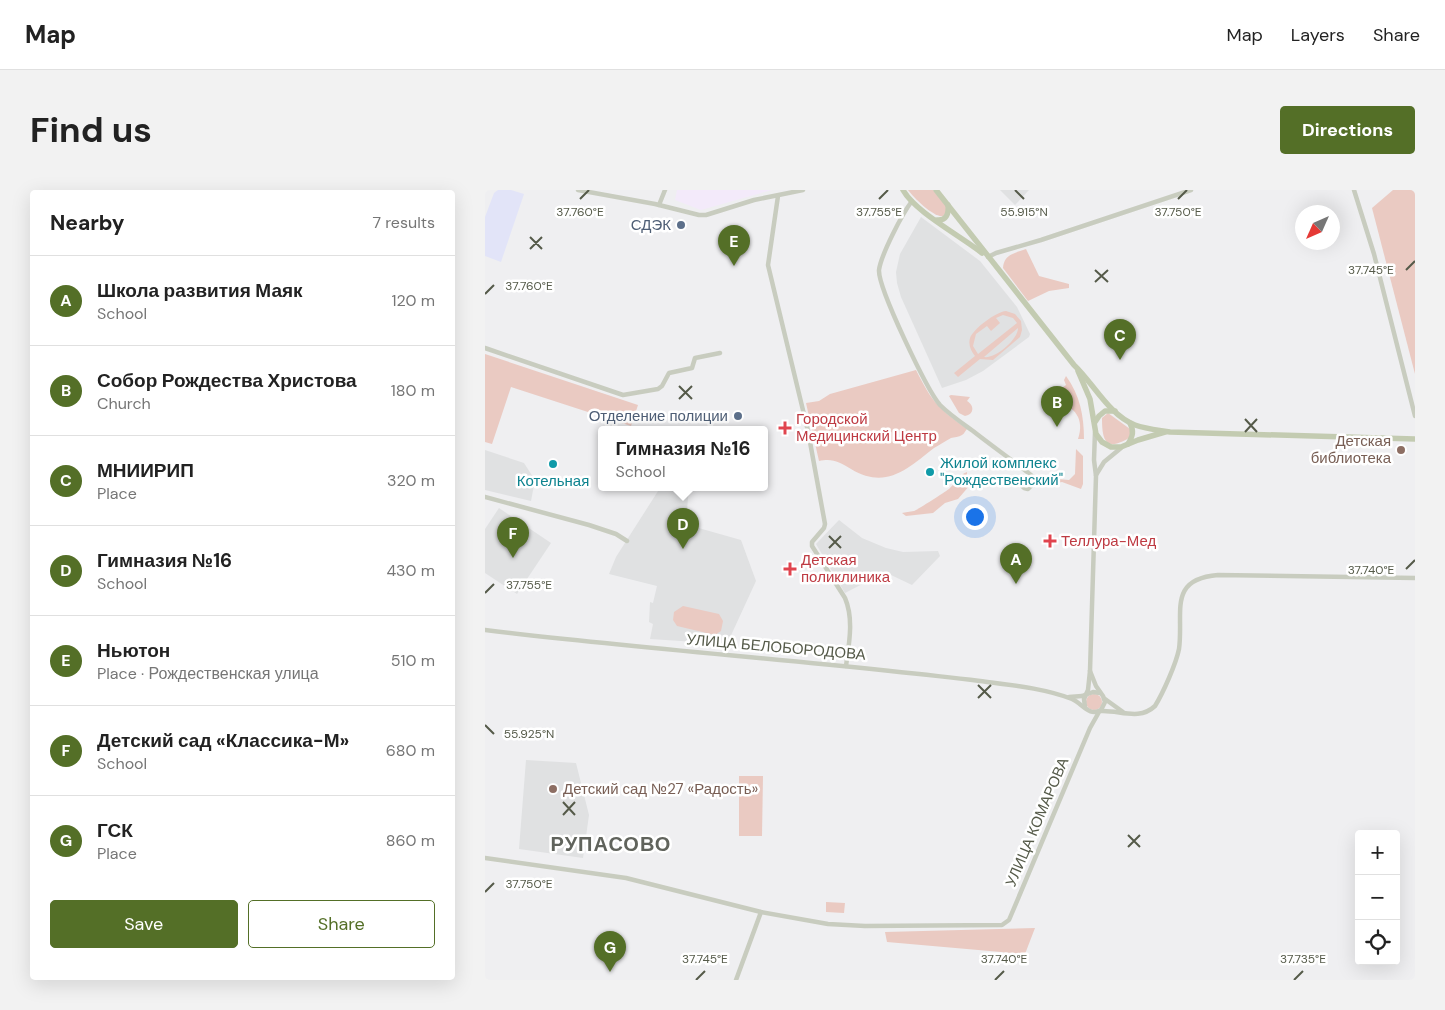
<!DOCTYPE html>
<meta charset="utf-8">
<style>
:root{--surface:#fff;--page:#f2f2f2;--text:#222;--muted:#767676;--line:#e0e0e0;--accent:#546f27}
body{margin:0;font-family:"DM Sans",sans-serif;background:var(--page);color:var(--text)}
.controls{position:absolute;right:15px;bottom:15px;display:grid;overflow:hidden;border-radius:5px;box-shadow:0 5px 20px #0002}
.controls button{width:45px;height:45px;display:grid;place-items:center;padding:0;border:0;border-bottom:1px solid var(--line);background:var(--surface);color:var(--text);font:25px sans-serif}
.compass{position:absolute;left:810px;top:15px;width:45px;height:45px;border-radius:50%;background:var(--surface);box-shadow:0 5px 20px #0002;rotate:225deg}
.you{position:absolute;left:489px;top:326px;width:18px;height:18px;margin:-12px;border:4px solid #fff;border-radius:50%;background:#1a73e8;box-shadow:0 0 0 8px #1a73e833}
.badge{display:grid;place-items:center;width:32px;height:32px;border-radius:50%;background:var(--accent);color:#fff;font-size:16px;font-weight:700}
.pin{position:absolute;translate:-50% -41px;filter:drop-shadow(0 1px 2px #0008)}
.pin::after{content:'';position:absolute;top:26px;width:18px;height:15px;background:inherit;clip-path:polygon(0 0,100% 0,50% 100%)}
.popup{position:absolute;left:113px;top:236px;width:170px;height:65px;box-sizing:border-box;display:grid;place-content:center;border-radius:5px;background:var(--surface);filter:drop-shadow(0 1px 4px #0005);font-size:16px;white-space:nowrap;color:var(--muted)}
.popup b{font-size:19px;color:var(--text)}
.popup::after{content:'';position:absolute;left:50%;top:100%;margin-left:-10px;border:10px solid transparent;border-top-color:var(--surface)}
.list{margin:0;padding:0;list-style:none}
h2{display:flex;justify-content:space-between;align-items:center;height:65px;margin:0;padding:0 20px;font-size:21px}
h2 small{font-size:16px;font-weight:400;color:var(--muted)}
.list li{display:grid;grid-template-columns:32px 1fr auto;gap:15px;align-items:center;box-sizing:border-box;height:90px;padding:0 20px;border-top:1px solid var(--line)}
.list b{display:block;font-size:19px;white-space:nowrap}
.list p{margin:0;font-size:16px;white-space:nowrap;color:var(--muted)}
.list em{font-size:16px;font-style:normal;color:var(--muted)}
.actions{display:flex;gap:10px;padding:15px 20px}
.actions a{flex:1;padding:11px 0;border:1px solid var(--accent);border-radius:5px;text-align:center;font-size:18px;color:var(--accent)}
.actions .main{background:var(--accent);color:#fff}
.icon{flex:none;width:28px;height:28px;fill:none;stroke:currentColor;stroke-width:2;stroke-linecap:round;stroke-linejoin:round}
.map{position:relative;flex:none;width:930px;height:790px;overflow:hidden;border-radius:5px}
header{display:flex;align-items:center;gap:30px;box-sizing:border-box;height:70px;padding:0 25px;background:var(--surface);border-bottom:1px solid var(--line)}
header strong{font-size:24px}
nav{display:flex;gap:28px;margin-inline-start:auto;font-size:18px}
.intro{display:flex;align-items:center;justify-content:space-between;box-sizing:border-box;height:120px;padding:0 30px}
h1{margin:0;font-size:35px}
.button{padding:12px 22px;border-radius:5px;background:var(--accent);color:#fff;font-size:18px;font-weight:700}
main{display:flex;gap:30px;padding:0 30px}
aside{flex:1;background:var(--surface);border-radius:5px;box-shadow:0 5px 20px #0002}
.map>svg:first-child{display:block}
.commercial{fill:#f3eafa}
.education{fill:#e0e1e2}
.medical{fill:#e2e4f8}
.green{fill:#eacac2;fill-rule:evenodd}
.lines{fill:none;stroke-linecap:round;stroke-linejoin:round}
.minor{stroke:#c8ccbf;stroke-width:4.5}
.major{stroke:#c3cbb1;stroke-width:5.5}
.ticks{fill:none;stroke:#555a49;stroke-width:2}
.service-dot{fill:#5c6f8a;stroke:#fff;stroke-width:2}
.health-dot{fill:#e0444e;stroke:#fff;stroke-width:2}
.education-dot{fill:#8d6e63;stroke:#fff;stroke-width:2}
.culture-dot{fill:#0f9aa8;stroke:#fff;stroke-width:2}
.labels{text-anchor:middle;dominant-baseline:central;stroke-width:5;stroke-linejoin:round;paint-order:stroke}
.service-label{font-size:15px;fill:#4e5e75;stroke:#fff;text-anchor:end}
.health-label{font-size:15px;fill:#be3a42;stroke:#fff;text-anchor:start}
.education-label{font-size:15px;fill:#785e54;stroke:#fff;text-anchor:end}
.culture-label{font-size:15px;fill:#0d838f;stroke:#fff;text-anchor:start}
.street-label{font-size:15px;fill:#555a49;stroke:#fff}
.district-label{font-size:20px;font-weight:bold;letter-spacing:1px;fill:#60635c;stroke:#fff}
.ticks-label{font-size:12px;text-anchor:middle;fill:#555a49;stroke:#fff;stroke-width:5;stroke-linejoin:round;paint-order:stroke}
</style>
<header>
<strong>Map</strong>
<nav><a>Map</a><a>Layers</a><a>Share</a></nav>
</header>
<div class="intro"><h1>Find us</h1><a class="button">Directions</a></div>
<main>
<aside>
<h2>Nearby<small>7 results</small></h2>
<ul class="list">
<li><span class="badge">A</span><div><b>Школа развития Маяк</b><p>School</p></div><em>120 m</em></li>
<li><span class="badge">B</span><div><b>Собор Рождества Христова</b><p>Church</p></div><em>180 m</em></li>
<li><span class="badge">C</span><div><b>МНИИРИП</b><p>Place</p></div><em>320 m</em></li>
<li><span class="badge">D</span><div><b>Гимназия №16</b><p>School</p></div><em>430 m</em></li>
<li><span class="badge">E</span><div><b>Ньютон</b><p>Place · Рождественская улица</p></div><em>510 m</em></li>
<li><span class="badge">F</span><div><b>Детский сад «Классика-М»</b><p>School</p></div><em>680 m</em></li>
<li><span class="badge">G</span><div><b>ГСК</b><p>Place</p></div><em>860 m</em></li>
</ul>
<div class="actions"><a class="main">Save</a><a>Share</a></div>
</aside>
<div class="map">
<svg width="930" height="790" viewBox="0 0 930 790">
<rect width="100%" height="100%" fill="#efeff1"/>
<polygon class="commercial" points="192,0 287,0 216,20 190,10"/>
<g class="education">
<polygon points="515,0 544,0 530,15"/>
<polygon points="436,27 495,71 532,117 545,144 544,147 498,181 481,190 457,198 416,107 412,93 411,82 415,64"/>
<polygon points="0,260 39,273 50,290 46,311 0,300"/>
<polygon points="175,298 204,298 201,330 203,335 256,350 271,391 242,454 165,449 168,434 164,432 165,412 168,413 172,396 124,384 131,367"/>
<polygon points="14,318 66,353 32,404 0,383 0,339"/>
<polygon points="354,330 377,348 401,358 418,362 453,361 455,366 427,395 406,385 393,386 360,403 331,354"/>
<polygon points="41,570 91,573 104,625 98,668 34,659"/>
</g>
<polygon class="medical" points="13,0 26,0 39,4 16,72 0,66 0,27 9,3"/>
<g class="green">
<path d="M 423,0 L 448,0 L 461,16 L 462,21 L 458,26 C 449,28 429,8 423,0 Z"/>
<polygon points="908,0 930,0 930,184 887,18"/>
<path d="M 541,59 L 554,86 L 584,94 L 584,98 L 564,101 L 543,111 L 518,78 C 519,64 530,63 541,59 Z"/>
<path d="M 521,121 L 530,124 L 536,131 L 537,140 L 535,147 L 508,170 L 495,169 L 473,187 L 469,183 L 490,166 C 486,161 483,155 485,148 C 489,138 511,122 521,121 ZM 518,125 L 528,128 L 532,133 L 493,164 L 488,156 L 491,144 L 502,136 L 506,141 L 515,133 L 511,128 ZM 533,138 C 533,150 510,169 499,167 Z"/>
<polygon points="0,164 153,215 146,236 26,197 7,254 0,252"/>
<path d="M 431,180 C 447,212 453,218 482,239 C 480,241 479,244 477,245 C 474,247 469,247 466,248 C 460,251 455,255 449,258 C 422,279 401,300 366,279 C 354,272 348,268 334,271 L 321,213 L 334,211 L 345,204 Z"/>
<path d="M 581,186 C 595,205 599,226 599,249 L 593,249 C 600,230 590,215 571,213 L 566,206 L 581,195 L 579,190 Z"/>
<path d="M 466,205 L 485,207 L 482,211 C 489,215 490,224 480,226 L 474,223 L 464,206 Z"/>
<path d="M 623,223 L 645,239 L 646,240 L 644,248 C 620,262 617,250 617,228 Z"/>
<polygon points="591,259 598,266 598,294 596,299 577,292 572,293 573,289 584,290 590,284"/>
<path d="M 482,282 L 482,292 L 485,295 L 473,309 L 460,313 L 448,323 L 421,326 L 417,323 C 420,322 425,322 429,321 C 432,320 462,301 465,298 C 471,292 474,285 482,282 Z"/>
<polygon points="198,416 234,424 238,431 236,441 230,445 192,436 188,430 189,422"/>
<circle cx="609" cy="512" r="8"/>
<polygon points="254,586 278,586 277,646 254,646"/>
<polygon points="341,712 360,713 359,723 341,722"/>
<polygon points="550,738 540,764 402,752 400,742"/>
</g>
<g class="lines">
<g class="minor">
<polyline points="93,0 170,14 214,25 221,25 269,10 318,0"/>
<polyline points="869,0 889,64 930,226"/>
<path d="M 293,6 L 283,75 L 323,241 L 340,334 L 339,338 L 327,352 L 327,356 L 360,408 C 369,429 364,454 361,476"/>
<path d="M 427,11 C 417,24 396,65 394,80 C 393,98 442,200 455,215 C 465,225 477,233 488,241 C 507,256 527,270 546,285 L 549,289 L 548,294 L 543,299 L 539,298 L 533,292"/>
<polyline points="174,15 180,0"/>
<polyline points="503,67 511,63 556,50 706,0"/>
<polyline points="0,158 138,205 173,199 177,196 184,183 207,178 210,168 235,163"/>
<polyline points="611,285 619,272 636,258"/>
<polyline points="0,307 104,335 131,344 142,351"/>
<path d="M 0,440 C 165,460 330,471 495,491 C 525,495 559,498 587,509 C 598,514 604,527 616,520 L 620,512 L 618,506 L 611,496 L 605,481"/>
<polyline points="584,507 597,506 608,502 615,503"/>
<polyline points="620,509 638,522"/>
<polyline points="600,517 599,509 603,500 605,481 611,286 609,270 610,242"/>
<path d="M 616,521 C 635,520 654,531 670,516 C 678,503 691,474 694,459 C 699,423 682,389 733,385 L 930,388"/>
<polyline points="0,668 141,688 276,722 343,734 380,736 517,735 524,730 605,538 614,522"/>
<polyline points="251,790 276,722"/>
</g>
<g class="major">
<path d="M 418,0 C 430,22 476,46 497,63"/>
<path d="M 451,0 L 589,175 C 609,194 624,225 650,235 C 661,239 673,240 685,242 L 930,249"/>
<path d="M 452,30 C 461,31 464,24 463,15"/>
<polyline points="593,181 605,209 611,244 617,252 626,257 636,257 653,250 680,242"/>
<polyline points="610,232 614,226 620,221 630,221"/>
<path d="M 643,254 C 648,246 649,241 645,233"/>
</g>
</g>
<path class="ticks" d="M 530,0 L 539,9M 95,9 L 104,0M 394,9 L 403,0M 693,9 L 702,0M 45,47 L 57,59M 45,59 L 57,47M 610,80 L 623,92M 921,80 L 930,71M 610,92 L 623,80M 0,104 L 9,95M 194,196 L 207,209M 194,209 L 207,196M 760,229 L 772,242M 760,242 L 772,229M 344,346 L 356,358M 344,358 L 356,346M 921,379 L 930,370M 0,403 L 9,394M 493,495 L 506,508M 493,508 L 506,495M 0,535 L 9,544M 78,612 L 90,625M 78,625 L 90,612M 643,645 L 655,657M 643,657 L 655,645M 0,702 L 9,693M 211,790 L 220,781M 510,790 L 519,781M 809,790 L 818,781"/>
<g class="service-dot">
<circle cx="196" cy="35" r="5"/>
<circle cx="253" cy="226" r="5"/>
</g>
<g class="health-dot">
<path d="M297.5 230.5h5v5h5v5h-5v5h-5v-5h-5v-5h5z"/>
<path d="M562.5 343.5h5v5h5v5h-5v5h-5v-5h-5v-5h5z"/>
<path d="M302.5 371.5h5v5h5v5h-5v5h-5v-5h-5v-5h5z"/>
</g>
<g class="education-dot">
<circle cx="916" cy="260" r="5"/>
<circle cx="68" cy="599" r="5"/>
</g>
<g class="culture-dot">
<circle cx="68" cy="274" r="5"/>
<circle cx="445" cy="282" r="5"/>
</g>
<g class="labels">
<g class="service-label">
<text x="186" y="35">СДЭК</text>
<text x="243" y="226">Отделение полиции</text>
</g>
<g class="health-label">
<text x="311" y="229">Городской<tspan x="311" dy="17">Медицинский Центр</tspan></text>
<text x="576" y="351">Теллура-Мед</text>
<text x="316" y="370">Детская<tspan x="316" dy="17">поликлиника</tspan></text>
</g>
<g class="education-label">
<text x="906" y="251">Детская<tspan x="906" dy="17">библиотека</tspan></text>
<text x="78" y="599" text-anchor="start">Детский сад №27 «Радость»</text>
</g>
<g class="culture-label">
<text x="455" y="273">Жилой комплекс<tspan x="455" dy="17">"Рождественский"</tspan></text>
<text x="68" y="291" text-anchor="middle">Котельная</text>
</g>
<g class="street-label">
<text transform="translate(291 457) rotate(5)">УЛИЦА БЕЛОБОРОДОВА</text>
<text transform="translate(552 632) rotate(-67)">УЛИЦА КОМАРОВА</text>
</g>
<g class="district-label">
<text x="126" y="654">РУПАСОВО</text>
</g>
</g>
<g class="ticks-label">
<text x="95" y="26">37.760°E</text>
<text x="394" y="26">37.755°E</text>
<text x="539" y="26">55.915°N</text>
<text x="693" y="26">37.750°E</text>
<text x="886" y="84">37.745°E</text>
<text x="44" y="100">37.760°E</text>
<text x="886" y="384">37.740°E</text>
<text x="44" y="399">37.755°E</text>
<text x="44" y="548">55.925°N</text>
<text x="44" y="698">37.750°E</text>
<text x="220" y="773">37.745°E</text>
<text x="519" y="773">37.740°E</text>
<text x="818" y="773">37.735°E</text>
</g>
</svg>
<div class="controls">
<button>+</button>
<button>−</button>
<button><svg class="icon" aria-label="locate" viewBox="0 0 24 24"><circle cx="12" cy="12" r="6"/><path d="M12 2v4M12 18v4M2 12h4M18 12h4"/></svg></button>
</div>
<svg class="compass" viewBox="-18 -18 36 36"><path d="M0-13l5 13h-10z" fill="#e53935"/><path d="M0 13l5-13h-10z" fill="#767676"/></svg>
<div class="you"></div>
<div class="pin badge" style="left:531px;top:394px">A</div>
<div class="pin badge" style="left:572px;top:237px">B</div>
<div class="pin badge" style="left:635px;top:170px">C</div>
<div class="pin badge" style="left:198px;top:359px">D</div>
<div class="popup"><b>Гимназия №16</b>School</div>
<div class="pin badge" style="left:249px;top:76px">E</div>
<div class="pin badge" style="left:28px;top:368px">F</div>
<div class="pin badge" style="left:125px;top:782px">G</div>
</div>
</main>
